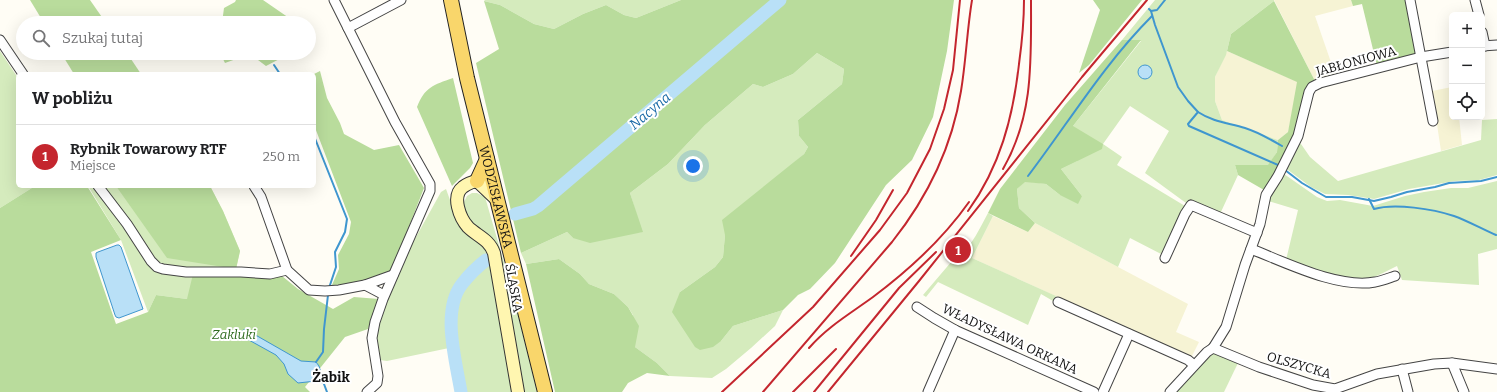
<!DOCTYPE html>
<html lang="pl">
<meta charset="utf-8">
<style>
:root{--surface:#fff;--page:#f6f6f6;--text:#202124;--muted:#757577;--line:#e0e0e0;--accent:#c4262e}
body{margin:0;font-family:Bitter,serif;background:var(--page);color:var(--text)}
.controls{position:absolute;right:12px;top:12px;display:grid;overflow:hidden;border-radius:6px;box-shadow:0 4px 16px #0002}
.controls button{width:36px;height:36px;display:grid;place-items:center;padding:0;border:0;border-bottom:1px solid var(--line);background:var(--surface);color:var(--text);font:20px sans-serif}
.you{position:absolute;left:693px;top:166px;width:14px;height:14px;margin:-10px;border:3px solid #fff;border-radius:50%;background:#1a73e8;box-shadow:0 0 0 6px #1a73e833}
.badge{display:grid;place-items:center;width:26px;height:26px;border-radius:50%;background:var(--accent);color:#fff;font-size:13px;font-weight:700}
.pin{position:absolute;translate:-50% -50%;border:2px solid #fff;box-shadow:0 1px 4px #0006}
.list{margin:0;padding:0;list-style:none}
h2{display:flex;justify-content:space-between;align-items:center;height:52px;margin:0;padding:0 16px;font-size:17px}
h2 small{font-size:13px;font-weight:400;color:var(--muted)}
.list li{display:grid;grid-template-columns:26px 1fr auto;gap:12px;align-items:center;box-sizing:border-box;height:64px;padding:0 16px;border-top:1px solid var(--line)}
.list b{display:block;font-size:15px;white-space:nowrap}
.list p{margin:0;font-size:13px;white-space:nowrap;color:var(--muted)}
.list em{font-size:13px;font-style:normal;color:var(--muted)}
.icon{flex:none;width:22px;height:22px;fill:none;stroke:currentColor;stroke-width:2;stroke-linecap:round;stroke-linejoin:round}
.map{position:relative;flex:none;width:1497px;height:392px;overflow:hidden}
.search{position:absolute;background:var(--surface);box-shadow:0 4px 16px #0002;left:16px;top:16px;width:300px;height:44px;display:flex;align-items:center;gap:10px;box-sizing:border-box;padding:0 14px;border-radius:22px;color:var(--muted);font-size:15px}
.panel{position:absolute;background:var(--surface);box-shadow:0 4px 16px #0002;left:16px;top:72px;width:300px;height:116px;border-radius:6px}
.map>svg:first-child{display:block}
.farmland{fill:#f6f3d4}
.green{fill:#d5ebbd}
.forest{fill:#b9dc9c}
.water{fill:#b9e0f7;stroke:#3f96cf}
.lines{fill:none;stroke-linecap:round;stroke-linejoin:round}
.stream{stroke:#3f96cf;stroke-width:2}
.river{stroke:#b9e0f7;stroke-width:13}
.street-casing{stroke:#444;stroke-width:11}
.secondary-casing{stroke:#333;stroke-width:14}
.primary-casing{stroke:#222;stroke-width:16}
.street{stroke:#fff;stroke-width:9}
.secondary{stroke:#fff6b0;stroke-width:12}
.primary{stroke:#f9d66b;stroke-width:14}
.rail{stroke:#c4262e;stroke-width:2}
.labels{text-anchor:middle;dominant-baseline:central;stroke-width:4;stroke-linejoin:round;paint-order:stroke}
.street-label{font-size:13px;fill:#111;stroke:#fff}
.park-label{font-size:13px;font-style:italic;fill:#2f6b1f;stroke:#fff}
.water-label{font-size:14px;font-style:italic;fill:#1768a6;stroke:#fff}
.neighbourhood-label{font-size:14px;font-weight:bold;fill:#111;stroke:#fff}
</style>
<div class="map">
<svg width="1497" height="392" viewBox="0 0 1497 392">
<rect width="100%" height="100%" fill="#fffdf5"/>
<g class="farmland">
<polygon points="1274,0 1351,0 1353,6 1315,16 1335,74 1315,81"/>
<polygon points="1227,51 1298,82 1288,132 1278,140 1222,120 1215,101 1215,77"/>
<polygon points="1452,87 1452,117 1459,117 1462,145 1441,151 1432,91"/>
<polygon points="993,216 1028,232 1035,223 1188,304 1176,332 1199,342 1191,358 972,258"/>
</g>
<g class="green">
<polygon points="485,0 681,0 636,18 624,15 606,5 583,14 554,29 534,24 500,5 484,1"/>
<polygon points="1155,0 1274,0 1274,1 1231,34 1226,55 1215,77 1215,101 1222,120 1278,140 1277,152 1268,166 1235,165 1238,175 1220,214 1186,203 1145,173 1169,131 1130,106 1103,144 1122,157 1117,165 1185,206 1163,255 1130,238 1118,267 1035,223 1019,208 1017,189 1025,181 1046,184 1060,195 1082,196 1061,169 1077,161 1073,126 1141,41 1122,40"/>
<polygon points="0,51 18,78 18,186 35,186 0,208"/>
<polygon points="817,53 844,69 842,84 798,120 799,136 808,147 804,154 788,168 725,235 723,257 715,267 680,292 721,341 733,326 783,310 775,326 751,348 726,369 712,378 670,376 657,363 635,347 633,315 628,307 614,294 589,284 580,274 559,259 526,264 521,253 567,232 573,238 642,232 630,193 668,164 705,125 753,84 763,87 793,74"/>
<polygon points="1497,119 1497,175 1479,180 1455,181 1409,189 1374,199 1348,195 1325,194 1311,187 1284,167 1298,143 1301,144 1310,157 1338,181 1481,140 1482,120"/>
<path d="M 1284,174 L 1317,197 L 1327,201 L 1340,200 L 1373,206 L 1405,196 L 1424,192 L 1451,188 L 1468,188 L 1497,181 L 1497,249 L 1478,254 L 1479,285 L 1402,280 L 1397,266 C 1388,270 1380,275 1371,278 C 1349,284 1308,267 1286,260 L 1298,210 L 1268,201 L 1272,191 Z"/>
<polygon points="88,186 210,186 223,211 240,251 236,269 187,299 156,295 148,312 121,240"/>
<path d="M 446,189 L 458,222 L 479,240 L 488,252 C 477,265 464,276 454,290 C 443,305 445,331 449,348 L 387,361 L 380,360 L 375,337 L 381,317 L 401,264 L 441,192 Z"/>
<path d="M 472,193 L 477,193 L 485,197 L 510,283 L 537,392 L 521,392 L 496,244 C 479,231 468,226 463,204 L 467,196 Z"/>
<path d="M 988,213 L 993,216 L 972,258 L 1056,296 L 1053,301 L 1041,294 L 1028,325 L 938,282 L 926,297 L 923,295 L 952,261 C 969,252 979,230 988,213 Z"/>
<polygon points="489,260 513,392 458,392 448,332 449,318 463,285 465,286"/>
<polygon points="1211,352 1238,363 1224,392 1174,392"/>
</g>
<g class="forest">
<polygon points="30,0 90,0 106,23 44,23"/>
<polygon points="236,0 263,0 292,20 301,23 222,23 224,8 235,2"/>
<polygon points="681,0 954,0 947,51 933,117 912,160 886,185 835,263 810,289 798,295 783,310 733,326 721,341 713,347 700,350 695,347 672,312 680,292 715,267 723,257 725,235 722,220 804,154 808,147 799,136 798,120 842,84 844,69 817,53 793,74 763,87 753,84 705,125 668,164 630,193 643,232 590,243 573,238 567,232 521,253 476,63 499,49 484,1 500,5 534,24 554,29 583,14 606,5 624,15 636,18"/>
<polygon points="1093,0 1142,0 1089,65 1079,73 1100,10"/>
<polygon points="1351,0 1407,0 1417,54 1377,66 1362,4 1353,6"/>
<polygon points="1274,1 1315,81 1293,138 1281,165 1264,190 1238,175 1235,165 1268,165 1277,152 1278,140 1288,132 1297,82 1227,51 1231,34"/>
<polygon points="1122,40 1141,40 1073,126 1103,144 1102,149 1061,169 1082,196 1078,204 1060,195 1046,184 1025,182 1017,189 1019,208 1035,223 1028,232 988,213 1000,189 1065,105"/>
<polygon points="61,53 127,53 141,74 74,74"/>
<polygon points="224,53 291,53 266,66 250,54 225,63 222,57"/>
<path d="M 320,71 L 327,98 L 340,123 L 344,134 L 374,150 L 399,145 L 424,188 L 392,270 C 373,278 353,285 332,285 L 339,269 L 338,255 L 349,234 L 351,222 L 314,125 L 314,74 Z"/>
<path d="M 453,78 L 473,163 L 470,168 L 452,186 L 417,107 C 425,87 433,85 453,78 Z"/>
<polygon points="35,186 87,186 121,240 91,252 116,324 148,312 156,295 187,299 193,274 282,276 298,289 333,309 354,297 379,299 368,329 345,337 305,387 310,392 0,392 0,208"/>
<polygon points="116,186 210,186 223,211 240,251 236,269 167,258"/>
<polygon points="559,259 580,274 589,284 614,294 628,307 639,326 635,347 657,363 670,376 647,373 628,383 622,392 555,392 526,264"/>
</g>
<g class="water">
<circle cx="1145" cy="72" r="7"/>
<polygon points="117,245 119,245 121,247 143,309 119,318 116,317 115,315 96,257 96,253 98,252"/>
<polygon points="245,329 301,361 316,362 319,366 324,384 316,381 298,383 288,374 284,364 276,355 238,334"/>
</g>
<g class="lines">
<g class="stream">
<polyline points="1149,9 1151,11 1157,10 1165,0"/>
<polyline points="1151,11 1155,25 1178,87 1188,101 1198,112 1188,124 1189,126 1278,165"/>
<polyline points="274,65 280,74"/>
<path d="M 1198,112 C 1213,122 1229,123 1245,128 C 1258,132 1270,139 1282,146"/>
<polyline points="314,136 347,219 345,232 335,252 336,267 329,288"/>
<polyline points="1285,170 1302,183 1326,197 1352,197 1374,201 1391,197 1407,192 1435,187 1449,183 1481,181 1497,177"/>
<path d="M 1028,176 C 1069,122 1104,64 1152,16"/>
<path d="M 1369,199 L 1374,209 C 1395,203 1433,209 1454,216 C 1468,221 1482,229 1496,235"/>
<polyline points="316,362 323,352 324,329 328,295"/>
<polyline points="324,384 327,392"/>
</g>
<g class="river">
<polyline points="515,214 533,209 538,206 780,0"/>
<path d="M 461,392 C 456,361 441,311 462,284 C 469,275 477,267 486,260"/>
</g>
<g class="street-casing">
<g id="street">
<polyline points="334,0 395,122 430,184 430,191 383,299 375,322 372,338 378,376 377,383 367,392"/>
<polyline points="1410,0 1433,121"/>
<polyline points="1475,0 1479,15"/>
<polyline points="348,28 401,0"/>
<polyline points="1482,32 1485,46"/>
<polyline points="0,40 23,74"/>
<polyline points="1482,46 1497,45"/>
<polyline points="98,186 127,224 151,261 157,267 163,269 186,272 241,272 270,274 287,270"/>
<polyline points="254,186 261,197 287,270 309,290 325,291 339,290 365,285 393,275"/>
<path d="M 1251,249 C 1285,262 1338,289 1375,282 C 1382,281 1389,278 1395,276"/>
<polyline points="1165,258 1185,214 1191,205 1257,233"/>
<polyline points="365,285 384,295"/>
<polyline points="1058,302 1188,360 1194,365"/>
<polyline points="917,307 934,318 955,330 1094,392"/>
<polyline points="1213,348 1226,327 1245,265 1260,224 1266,195 1278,176 1298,136 1309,92 1312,87 1320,83 1421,57 1452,52"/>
<polyline points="1213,348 1259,367 1313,385 1335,389 1377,374 1434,364 1452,363 1497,369"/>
<polyline points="1452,363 1464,392"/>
<polyline points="1402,369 1408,392"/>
<polyline points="928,392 955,330"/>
<polyline points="1103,392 1129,334"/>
<polyline points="1170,392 1207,352 1213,348"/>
</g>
</g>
<g class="secondary-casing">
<g id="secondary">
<path d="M 486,178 C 479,180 469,182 463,187 C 451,196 460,218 468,227 C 477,236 489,239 494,253 L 518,392"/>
<polyline points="477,181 498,201"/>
</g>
</g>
<g class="primary-casing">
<g id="primary">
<path id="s1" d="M 451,0 L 467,78 L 545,392"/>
<polyline points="477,181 487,159"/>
</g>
</g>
<use href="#street" class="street"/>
<use href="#secondary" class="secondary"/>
<use href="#primary" class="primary"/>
<g class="rail">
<path d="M 1003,169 C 1034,115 1031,60 1031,0"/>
<path d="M 968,211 C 1000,167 1013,117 1019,64 C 1022,42 1024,21 1024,0"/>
<polyline points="851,256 876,220 893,190"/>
<path d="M 809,348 C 827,327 851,313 873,297 C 909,270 943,239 969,202"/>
<polyline points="722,392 813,307 880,230 907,193 930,149 944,109 953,70 960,0"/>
<path d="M 763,392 L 892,242 C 927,198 952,147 961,91 C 966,61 967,30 972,0"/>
<polyline points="793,392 836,349"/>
<polyline points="814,392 899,288 936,252"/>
<polyline points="828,392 919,281 1082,77 1147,0"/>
</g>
</g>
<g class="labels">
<g class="street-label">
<text transform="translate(1356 61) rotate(-15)">JABŁONIOWA</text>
<text stroke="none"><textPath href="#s1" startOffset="202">WODZISŁAWSKA</textPath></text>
<text transform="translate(514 288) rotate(80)">ŚLĄSKA</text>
<text transform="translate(1010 339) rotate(25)">WŁADYSŁAWA ORKANA</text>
<text transform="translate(1299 365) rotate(16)">OLSZYCKA</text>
</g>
<g class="park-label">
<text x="234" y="334">Zakluki</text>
</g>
<g class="water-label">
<text transform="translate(650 111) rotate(-40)">Nacyna</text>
</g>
<g class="neighbourhood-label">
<text x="331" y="377">Żabik</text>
</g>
</g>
</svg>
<div class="controls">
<button>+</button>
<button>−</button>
<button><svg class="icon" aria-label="locate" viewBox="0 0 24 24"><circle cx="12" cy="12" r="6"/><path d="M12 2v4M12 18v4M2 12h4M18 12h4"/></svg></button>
</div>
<div class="you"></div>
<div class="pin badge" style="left:958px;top:250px">1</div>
<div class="search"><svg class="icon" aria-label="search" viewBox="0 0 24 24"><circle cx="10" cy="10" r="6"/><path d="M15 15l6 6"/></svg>Szukaj tutaj</div>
<section class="panel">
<h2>W pobliżu<small></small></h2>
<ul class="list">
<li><span class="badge">1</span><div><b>Rybnik Towarowy RTF</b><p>Miejsce</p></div><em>250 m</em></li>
</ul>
</section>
</div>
